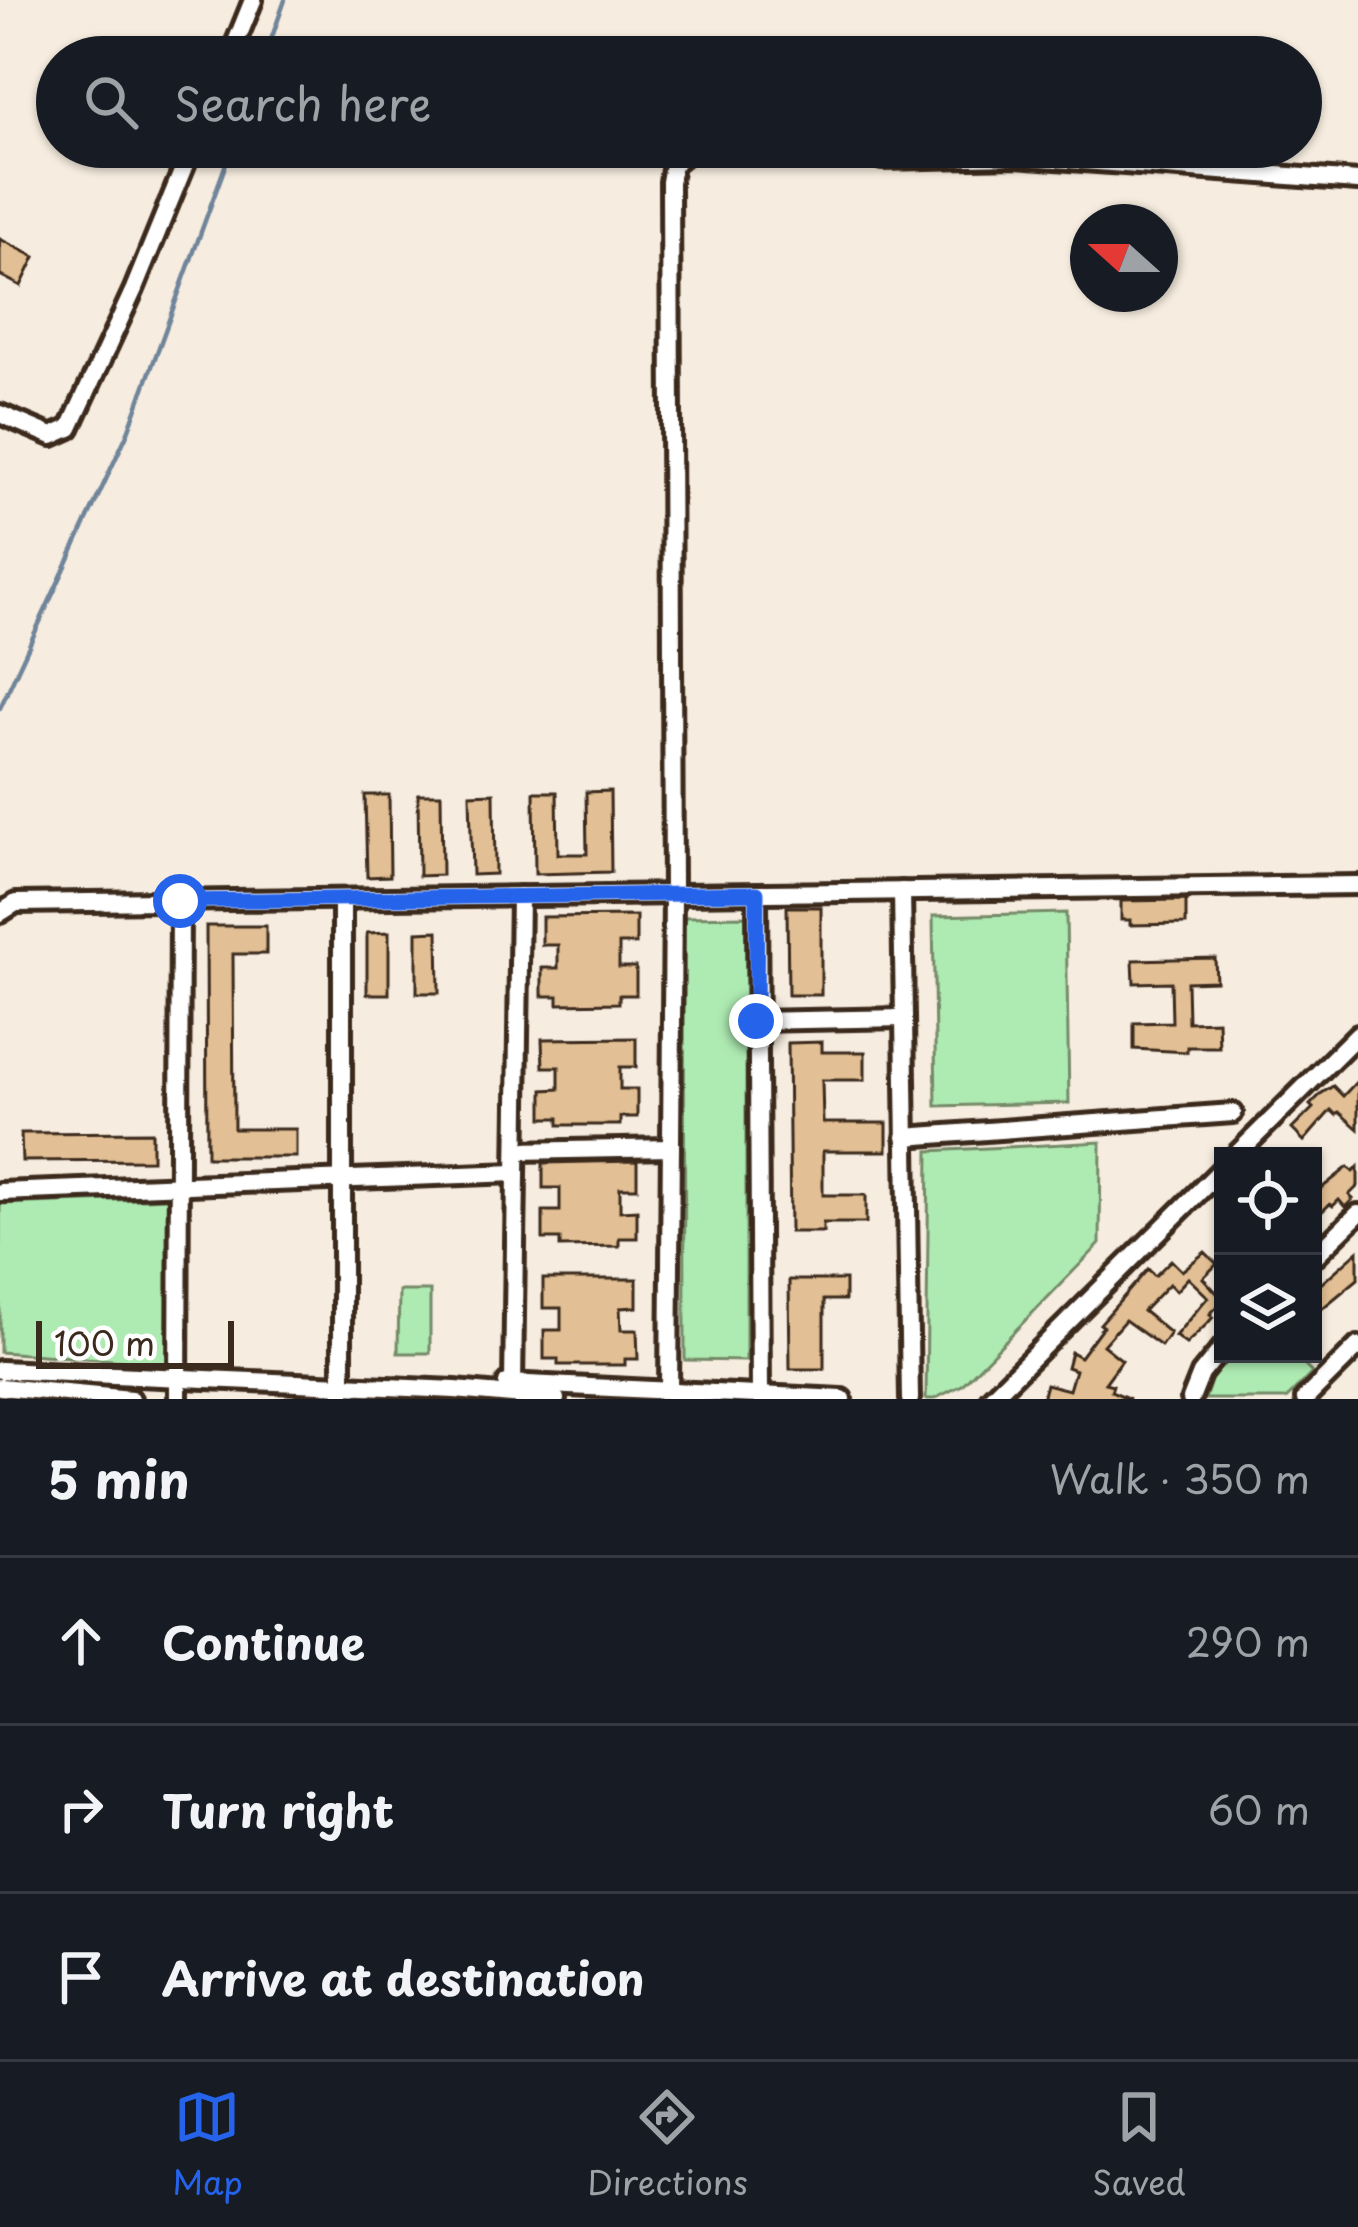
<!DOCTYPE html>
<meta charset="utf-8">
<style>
:root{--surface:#171b24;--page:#242831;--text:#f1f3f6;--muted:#9ea1a6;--line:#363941;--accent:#2563eb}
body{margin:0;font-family:"Playpen Sans",sans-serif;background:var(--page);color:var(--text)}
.controls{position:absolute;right:36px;bottom:36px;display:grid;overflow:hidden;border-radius:0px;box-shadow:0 3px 9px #0004}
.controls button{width:108px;height:108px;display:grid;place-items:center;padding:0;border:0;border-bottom:3px solid var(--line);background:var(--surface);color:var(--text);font:60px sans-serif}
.compass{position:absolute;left:1070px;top:204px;width:108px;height:108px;border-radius:50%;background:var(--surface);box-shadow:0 3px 9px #0004;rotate:291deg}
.scale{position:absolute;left:36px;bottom:30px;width:198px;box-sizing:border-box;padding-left:12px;border:6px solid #3b2a1e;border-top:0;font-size:33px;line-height:42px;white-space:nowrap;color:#3b2a1e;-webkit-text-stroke:9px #fff;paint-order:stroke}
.stop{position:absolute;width:36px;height:36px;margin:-27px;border:9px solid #2563eb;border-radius:50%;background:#fff}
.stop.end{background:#2563eb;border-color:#fff;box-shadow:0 3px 12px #0008}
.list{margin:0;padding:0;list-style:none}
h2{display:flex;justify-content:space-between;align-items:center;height:156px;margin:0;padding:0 48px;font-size:51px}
h2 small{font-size:39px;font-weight:400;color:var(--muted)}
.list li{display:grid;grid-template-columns:78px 1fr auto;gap:36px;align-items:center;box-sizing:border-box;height:168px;padding:0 48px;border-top:3px solid var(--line)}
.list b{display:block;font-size:45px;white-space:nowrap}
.list em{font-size:39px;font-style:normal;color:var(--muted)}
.icon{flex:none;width:66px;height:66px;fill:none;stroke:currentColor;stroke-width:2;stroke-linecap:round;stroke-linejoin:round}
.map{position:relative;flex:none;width:1358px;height:1399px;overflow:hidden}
.search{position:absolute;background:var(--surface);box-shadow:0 3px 9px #0004;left:36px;right:36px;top:36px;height:132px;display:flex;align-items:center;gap:30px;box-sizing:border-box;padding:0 42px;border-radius:66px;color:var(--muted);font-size:45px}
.sheet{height:660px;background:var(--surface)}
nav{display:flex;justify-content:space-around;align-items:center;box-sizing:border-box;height:168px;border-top:3px solid var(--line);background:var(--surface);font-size:33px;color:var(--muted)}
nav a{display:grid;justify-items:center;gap:6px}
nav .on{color:var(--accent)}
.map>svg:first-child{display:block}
.green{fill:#aeebb2;stroke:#748a68;stroke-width:3}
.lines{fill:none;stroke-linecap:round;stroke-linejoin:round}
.stream{stroke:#6f859a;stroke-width:4.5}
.building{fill:#e2bf94;stroke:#3b2a1e;stroke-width:3}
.minor-casing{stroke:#3b2a1e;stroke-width:26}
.minor{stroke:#fff;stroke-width:16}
.route{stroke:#2563eb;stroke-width:15}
</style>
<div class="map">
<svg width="1358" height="1399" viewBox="0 0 1358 1399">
<rect width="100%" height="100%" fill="#f6ecdf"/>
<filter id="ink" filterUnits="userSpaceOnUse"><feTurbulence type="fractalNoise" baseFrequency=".00833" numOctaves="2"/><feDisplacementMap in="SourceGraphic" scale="24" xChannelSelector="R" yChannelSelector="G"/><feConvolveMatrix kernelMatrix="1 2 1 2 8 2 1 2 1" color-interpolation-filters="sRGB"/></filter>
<g filter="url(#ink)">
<g class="green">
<polygon points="1066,913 1069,1103 936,1106 933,916"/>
<polygon points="746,916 746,1361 685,1360 684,917"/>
<polygon points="1101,1142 1100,1244 962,1385 934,1399 926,1399 929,1151"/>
<polygon points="171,1198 169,1364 0,1352 0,1204"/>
<polygon points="399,1291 430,1291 430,1353 398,1353"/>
<polygon points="1234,1354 1293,1354 1312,1373 1286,1399 1205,1399 1213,1375"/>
</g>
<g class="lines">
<g class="stream">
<polyline points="265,57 285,0"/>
<polyline points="0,708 128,432 232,147"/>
</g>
</g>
<g class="building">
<polygon points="0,239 35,257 21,286 0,275"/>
<polygon points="610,791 611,872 535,874 534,792 557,792 558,854 587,854 586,792"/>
<polygon points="494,793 495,874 472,875 470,794"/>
<polygon points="418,794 441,794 442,875 419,876"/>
<polygon points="365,795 389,795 390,876 367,877"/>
<polygon points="1186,900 1186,924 1130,925 1130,920 1121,920 1121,901"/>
<polygon points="787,907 821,907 821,995 788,995"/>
<polygon points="636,916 636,944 619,944 619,967 636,967 636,995 619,995 619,1003 558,1004 558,996 542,996 542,968 558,968 558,945 542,945 542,917"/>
<polygon points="206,926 266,926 266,954 233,954 234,1129 296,1129 296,1157 207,1157"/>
<polygon points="438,931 439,993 417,993 417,932"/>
<polygon points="389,932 389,994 367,994 367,933"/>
<polygon points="1215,958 1216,981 1187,982 1188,1022 1218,1021 1219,1047 1187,1047 1187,1052 1134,1049 1134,1023 1172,1022 1171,982 1134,983 1133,960"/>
<polygon points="636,1038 636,1067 620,1067 620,1089 637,1089 637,1117 620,1117 620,1125 559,1125 559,1118 543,1118 543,1090 559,1089 559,1067 543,1067 542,1039"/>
<polygon points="822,1042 822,1052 865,1052 865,1080 822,1080 823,1123 887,1123 887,1151 823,1151 823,1195 866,1195 866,1223 823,1223 823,1232 790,1232 788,1043"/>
<polygon points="1358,1080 1358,1129 1339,1112 1336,1115 1331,1110 1304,1141 1292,1129 1313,1108 1310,1105 1322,1093 1333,1086 1343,1096"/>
<polygon points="152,1132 152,1160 22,1161 21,1133"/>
<polygon points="637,1161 637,1188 620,1188 620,1211 637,1210 637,1238 619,1238 619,1246 560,1247 560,1239 543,1239 543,1211 560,1211 560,1188 543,1188 543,1163"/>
<polygon points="1348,1167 1353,1172 1358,1167 1358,1186 1349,1195 1353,1199 1345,1207 1339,1200 1333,1206 1330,1204 1313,1220 1313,1195"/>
<polygon points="1358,1251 1358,1279 1313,1316 1313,1291"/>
<polygon points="1205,1252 1217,1264 1203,1278 1217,1293 1223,1287 1223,1301 1210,1314 1213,1317 1208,1323 1186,1344 1175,1336 1208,1297 1188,1278 1176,1291 1169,1284 1143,1311 1170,1333 1161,1346 1125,1320 1103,1345 1122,1360 1105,1383 1113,1385 1111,1391 1130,1399 1042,1399 1046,1384 1069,1390 1075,1370 1067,1367 1071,1352 1080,1357 1103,1326 1100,1324 1148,1269 1155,1276 1171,1260 1182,1271"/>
<polygon points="543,1279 637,1279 637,1307 620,1308 621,1330 637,1330 638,1359 625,1359 625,1365 558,1365 558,1359 544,1359 544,1330 561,1330 561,1308 543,1308"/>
<polygon points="789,1280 845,1280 845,1300 824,1300 824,1369 790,1369"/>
</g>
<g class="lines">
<g class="minor-casing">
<g id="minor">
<polyline points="230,57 253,0"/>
<polyline points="846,147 882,159 1015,156 1358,181"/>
<polyline points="0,414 52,436 70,428 134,289 192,147"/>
<polyline points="902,891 910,1399"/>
<polyline points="757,893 760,1395"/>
<polyline points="342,899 342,1399"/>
<polyline points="0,913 16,903 1358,885"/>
<polyline points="756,1021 904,1018"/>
<polyline points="905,1137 1233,1113"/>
<polyline points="517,1151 671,1148"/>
<polyline points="1235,1156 1358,1034"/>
<polyline points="0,1192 516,1173"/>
<polyline points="1313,1258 1358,1214"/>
<polyline points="0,1370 455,1390 556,1399"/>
<polyline points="507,1383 842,1399"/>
<polyline points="513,1384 520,896"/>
<polyline points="0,1387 131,1399"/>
<polyline points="669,1391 673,894 670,182 673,164 694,147"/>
<polyline points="178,1399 180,901"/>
<polyline points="990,1399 1223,1168"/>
<polyline points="1191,1399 1201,1374 1223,1347"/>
<polyline points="1305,1399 1358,1346"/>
</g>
</g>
<use href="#minor" class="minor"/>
</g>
</g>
<g class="lines" filter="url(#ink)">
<polyline class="route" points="180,901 757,893 756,1021"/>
</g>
</svg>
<div class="controls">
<button><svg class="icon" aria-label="locate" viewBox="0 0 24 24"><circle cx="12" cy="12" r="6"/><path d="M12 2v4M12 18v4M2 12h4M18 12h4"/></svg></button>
<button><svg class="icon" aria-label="layers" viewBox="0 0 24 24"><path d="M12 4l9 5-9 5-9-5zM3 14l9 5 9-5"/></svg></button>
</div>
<svg class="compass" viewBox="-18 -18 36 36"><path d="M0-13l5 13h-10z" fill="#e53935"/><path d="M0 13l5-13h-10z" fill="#9ea1a6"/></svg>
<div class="scale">100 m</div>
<div class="stop" style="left:180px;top:901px"></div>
<div class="stop end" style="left:756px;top:1021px"></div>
<div class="search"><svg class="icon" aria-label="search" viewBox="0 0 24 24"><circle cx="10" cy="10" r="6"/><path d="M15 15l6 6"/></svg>Search here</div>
</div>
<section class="sheet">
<h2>5 min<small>Walk · 350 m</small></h2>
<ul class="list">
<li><svg class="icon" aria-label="ahead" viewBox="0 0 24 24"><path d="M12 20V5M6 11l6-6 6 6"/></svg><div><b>Continue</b></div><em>290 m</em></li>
<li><svg class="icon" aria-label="right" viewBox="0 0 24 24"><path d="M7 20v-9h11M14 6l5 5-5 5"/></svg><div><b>Turn right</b></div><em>60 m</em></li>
<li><svg class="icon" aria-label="arrive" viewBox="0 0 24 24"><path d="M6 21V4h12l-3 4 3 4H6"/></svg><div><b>Arrive at destination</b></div></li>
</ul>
</section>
<nav>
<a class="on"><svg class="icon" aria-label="map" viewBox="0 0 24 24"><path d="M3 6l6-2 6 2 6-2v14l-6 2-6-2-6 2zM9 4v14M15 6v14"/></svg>Map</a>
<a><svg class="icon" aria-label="directions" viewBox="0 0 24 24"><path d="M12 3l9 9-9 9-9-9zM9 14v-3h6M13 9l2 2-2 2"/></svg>Directions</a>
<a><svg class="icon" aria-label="saved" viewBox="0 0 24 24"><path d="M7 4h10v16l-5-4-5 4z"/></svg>Saved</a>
</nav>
